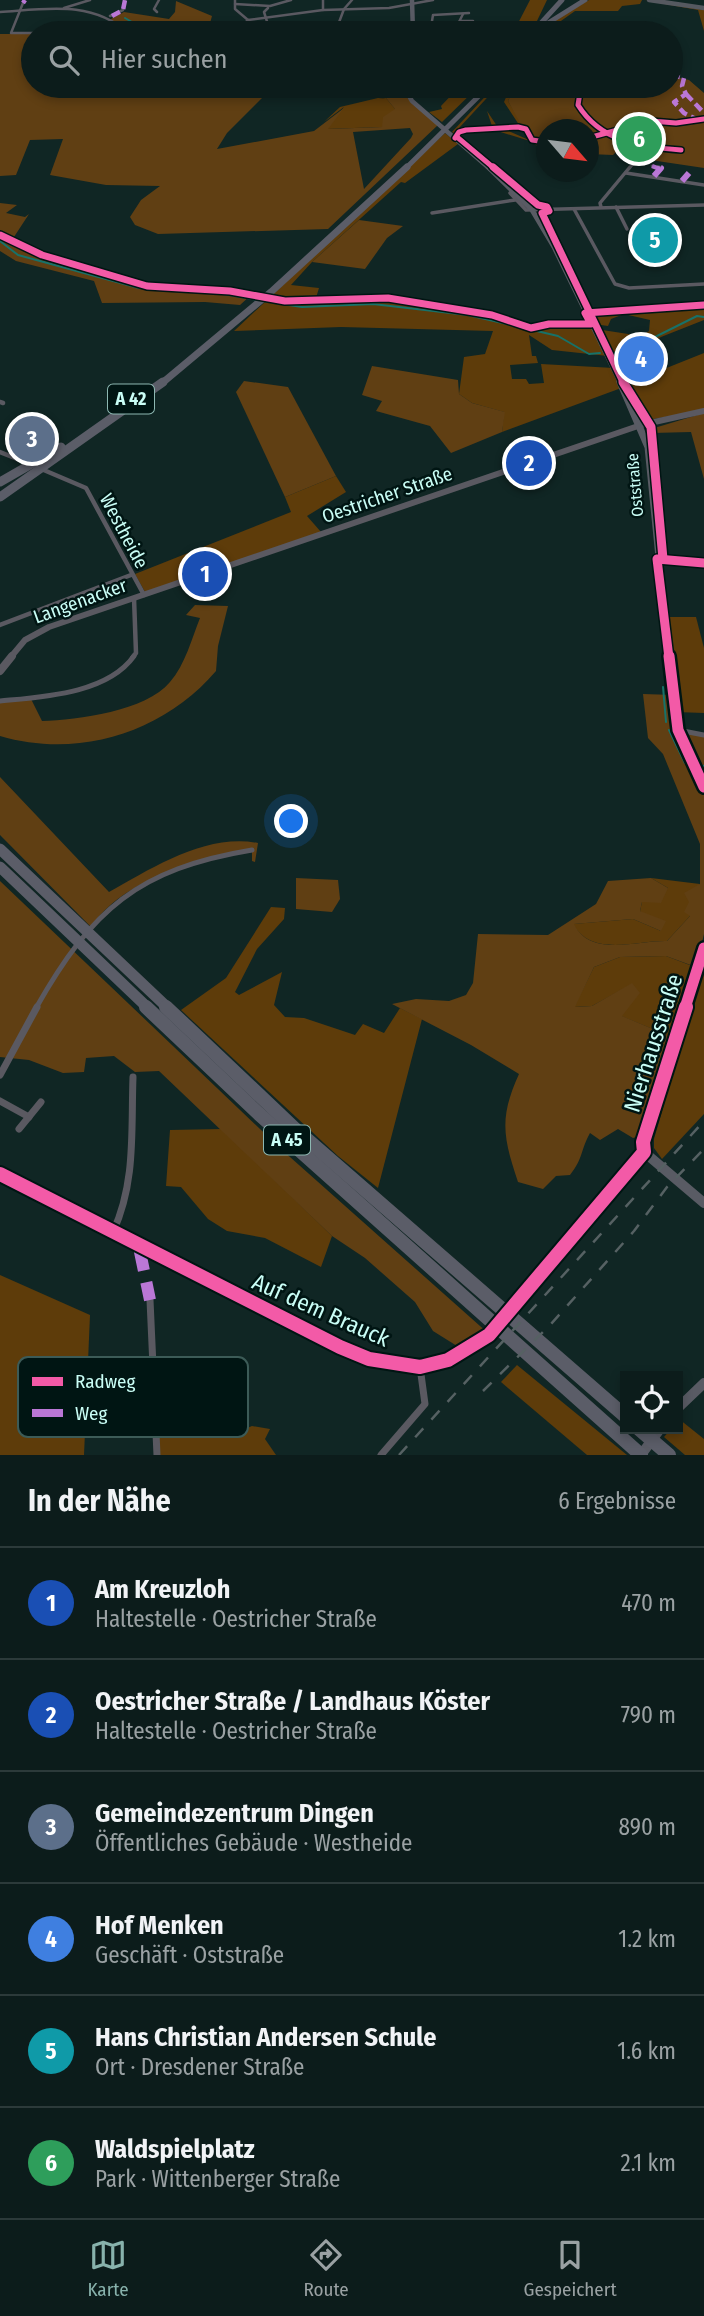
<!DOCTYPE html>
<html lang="de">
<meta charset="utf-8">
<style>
:root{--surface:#0c1c1b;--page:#152524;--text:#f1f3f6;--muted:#9aa1a3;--line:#2c3a3a;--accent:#88b2ac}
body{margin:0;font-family:"Fira Sans Condensed",sans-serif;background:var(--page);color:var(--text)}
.controls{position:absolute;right:21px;bottom:21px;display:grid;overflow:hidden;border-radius:0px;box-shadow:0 4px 10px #0003}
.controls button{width:63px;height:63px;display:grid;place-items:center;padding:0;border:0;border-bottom:2px solid var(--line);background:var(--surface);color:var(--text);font:35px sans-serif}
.compass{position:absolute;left:536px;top:119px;width:63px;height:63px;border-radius:50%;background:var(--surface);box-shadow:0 4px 10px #0003;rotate:118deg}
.you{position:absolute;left:292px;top:822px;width:24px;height:24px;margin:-18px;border:5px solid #fff;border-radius:50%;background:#1a73e8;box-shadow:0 0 0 10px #1a73e833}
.badge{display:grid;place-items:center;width:46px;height:46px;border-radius:50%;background:var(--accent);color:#fff;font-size:23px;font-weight:700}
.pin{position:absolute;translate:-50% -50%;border:4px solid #fff;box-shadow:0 2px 7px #0006}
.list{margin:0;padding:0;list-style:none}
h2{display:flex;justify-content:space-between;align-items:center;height:91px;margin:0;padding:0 28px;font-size:30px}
h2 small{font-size:23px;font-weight:400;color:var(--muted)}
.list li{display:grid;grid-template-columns:46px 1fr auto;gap:21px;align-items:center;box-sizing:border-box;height:112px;padding:0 28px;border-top:2px solid var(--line)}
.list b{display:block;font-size:26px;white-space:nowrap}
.list p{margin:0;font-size:23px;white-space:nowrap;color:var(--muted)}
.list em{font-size:23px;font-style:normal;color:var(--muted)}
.icon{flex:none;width:38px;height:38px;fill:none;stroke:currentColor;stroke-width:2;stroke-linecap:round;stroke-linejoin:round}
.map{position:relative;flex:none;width:704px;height:1455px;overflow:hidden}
.search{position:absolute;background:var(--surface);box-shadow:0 4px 10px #0003;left:21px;right:21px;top:21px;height:77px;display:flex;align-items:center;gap:18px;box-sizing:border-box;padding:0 24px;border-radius:38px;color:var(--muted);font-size:26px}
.sheet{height:763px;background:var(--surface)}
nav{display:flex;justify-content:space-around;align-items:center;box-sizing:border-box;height:98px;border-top:2px solid var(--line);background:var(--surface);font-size:19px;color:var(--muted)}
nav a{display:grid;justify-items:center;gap:4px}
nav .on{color:var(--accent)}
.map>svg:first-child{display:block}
.green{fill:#5e3c0a}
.forest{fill:#603f13;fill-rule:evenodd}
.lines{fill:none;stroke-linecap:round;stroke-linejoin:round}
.stream{stroke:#177269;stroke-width:2}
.minor-far4{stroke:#5a5961;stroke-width:2.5}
.minor-far3{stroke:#5a5961;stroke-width:3.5}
.minor-far2{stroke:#5a5961;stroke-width:4.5}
.minor-far1{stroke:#5a5961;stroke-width:5}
.minor{stroke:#5a5961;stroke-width:7}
.tertiary-far1{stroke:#5a5961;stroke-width:6}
.tertiary{stroke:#5a5961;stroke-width:8}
.secondary-far4{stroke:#595b64;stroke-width:4.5}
.secondary-far3{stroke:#595b64;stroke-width:5}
.secondary-far2{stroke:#595b64;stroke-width:7}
.secondary-far1{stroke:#595b64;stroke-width:9}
.secondary{stroke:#595b64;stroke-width:10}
.primary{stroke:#555960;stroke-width:4.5}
.motorway-far4{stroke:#5b5d68;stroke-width:5}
.motorway-far3{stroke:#5b5d68;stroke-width:7}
.motorway-far2{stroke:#5b5d68;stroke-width:9}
.motorway-far1{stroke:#5b5d68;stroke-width:11}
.motorway{stroke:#5b5d68;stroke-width:14}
.rail{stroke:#566163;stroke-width:2.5;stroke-dasharray:12 12;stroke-linecap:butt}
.quiet-far2{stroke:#ba77d6;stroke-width:4.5;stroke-dasharray:9 4.5;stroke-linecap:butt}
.quiet-far1{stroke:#ba77d6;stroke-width:6;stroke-dasharray:11 6;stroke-linecap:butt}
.quiet{stroke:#ba77d6;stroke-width:12;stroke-dasharray:24 12;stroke-linecap:butt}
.cycleway-far4-casing{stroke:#001513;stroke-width:8}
.cycleway-far3-casing{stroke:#001513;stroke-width:10}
.cycleway-far2-casing{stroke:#001513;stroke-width:12}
.cycleway-far1-casing{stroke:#001513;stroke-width:16}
.cycleway-casing{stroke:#001513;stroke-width:18}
.cycleway-far4{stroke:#f35aa7;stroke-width:5}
.cycleway-far3{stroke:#f35aa7;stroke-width:7}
.cycleway-far2{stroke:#f35aa7;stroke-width:9}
.cycleway-far1{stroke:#f35aa7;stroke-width:11}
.cycleway{stroke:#f35aa7;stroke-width:14}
.labels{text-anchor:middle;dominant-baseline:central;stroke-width:5;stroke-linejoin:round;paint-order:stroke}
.far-street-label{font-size:16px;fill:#c9fef6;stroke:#001513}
.shield{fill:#001513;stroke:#8db8b2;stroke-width:2}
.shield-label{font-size:18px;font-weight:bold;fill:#c9fef6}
.street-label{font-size:19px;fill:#c9fef6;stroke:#001513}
.near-street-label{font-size:23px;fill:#c9fef6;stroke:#001513}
.key{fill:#001513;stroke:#3c5b57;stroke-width:2}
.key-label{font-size:19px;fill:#c9fef6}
</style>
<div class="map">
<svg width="704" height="1455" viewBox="0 0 704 1455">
<rect width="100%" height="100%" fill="#102624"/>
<g class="green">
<polygon points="530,0 547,0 536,23 527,33 513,33"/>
<polygon points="589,0 642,0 704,10 704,31 698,10 642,0 640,4 622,6 618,11 575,11 544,33 558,18"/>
<polygon points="460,86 479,86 442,122 429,112 442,109 441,106"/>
<polygon points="495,86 498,86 459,128 492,126 487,111 497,126 529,140 504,102 511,86 515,86 508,101 533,142 491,129 464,131 461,133 462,138 452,132"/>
<polygon points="399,93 403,94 378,99 386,98 396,110 382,127 327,129 344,107 324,122 340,107"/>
<polygon points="445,133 458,144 405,183 401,182 312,262 291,285 319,288 315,301 371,299 411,302 494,317 533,329 557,324 595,325 596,329 641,336 649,331 650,320 624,314 611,319 608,326 594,324 589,314 704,306 704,320 661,337 643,349 608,356 552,350 529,335 532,356 536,356 538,363 510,365 512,379 526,379 529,384 544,383 541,364 614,368 624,385 704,353 704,410 648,420 634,405 624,387 502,432 504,412 472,403 459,394 464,357 485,354 493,331 341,327 234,331"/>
<polygon points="336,476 346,492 307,516 321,532 145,592 135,574 291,512 285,497"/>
<polygon points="660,617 696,617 704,648 704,713 676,712"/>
<path d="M 651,878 L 700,884 L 689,902 L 690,916 L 667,941 C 637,940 592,958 573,924 L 633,919 L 661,931 L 640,911 L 642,902 L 668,888 Z"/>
<polygon points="271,907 285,908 284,919 257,949 235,992 239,995 282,972 274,1005 285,1017 304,1018 355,1035 363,1024 384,1033 400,1008 422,1019 378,1188 338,1156 181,1010 226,978"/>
<polygon points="666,956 695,967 672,1037 621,1016 632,984 592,1006 574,1007 594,967 620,957"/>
<polygon points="704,967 704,1114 662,1159 654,1148 654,1139"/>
<polygon points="222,1129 332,1236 321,1267 265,1238 227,1231 208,1219 181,1187 166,1186 170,1130"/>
<polygon points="0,1275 90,1315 84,1455 0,1455"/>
<polygon points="517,1365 627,1455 587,1455 501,1382"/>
<polygon points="169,1375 170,1393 190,1404 197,1401 211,1420 230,1435 252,1426 270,1429 265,1439 276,1455 158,1455 155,1378"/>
<polygon points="679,1419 704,1439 704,1455 685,1455 664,1437 671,1429 678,1429"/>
</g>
<g class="forest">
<polygon points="176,1 212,16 209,27 212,29 197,33 105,33 104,30 113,28 111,19 124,12 169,19 175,12"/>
<path d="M 0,34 L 33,34 L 33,86 L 256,86 L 262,98 L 227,133 L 217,149 L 314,131 L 344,108 L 328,129 L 382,127 L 383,117 L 395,109 L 386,98 L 404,95 L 438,125 L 328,229 L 158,234 L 135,225 L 130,217 L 141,200 L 160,186 L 106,185 L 50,175 L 63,139 L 30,140 L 16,175 L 0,176 ZM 410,128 L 413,134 L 411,138 L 364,189 L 353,132 Z"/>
<polygon points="671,76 689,80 704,93 704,168 637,158 644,150 633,148 651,148 662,140 633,127 609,134 615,142 629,146 622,146 613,155 589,154 588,130 546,130 546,149 542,149 530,141 508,101 515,86 671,86"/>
<polygon points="0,203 17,205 6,213 25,217 29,214 12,240 0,235"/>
<polygon points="359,220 403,226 387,238 365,269 312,262"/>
<polygon points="0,237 40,256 143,285 214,289 251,295 240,305 205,302 102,303 94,281 16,261 0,251"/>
<polygon points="372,366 458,380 459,394 472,403 505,412 502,432 451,453 430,426 376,411 382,401 362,395"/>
<polygon points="244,381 288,387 336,476 285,497 236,392"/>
<polygon points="704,413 704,479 691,432 652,433 651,429"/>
<path d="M 195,605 L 228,606 L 218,646 L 216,671 C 163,733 78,759 0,736 L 0,702 L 31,699 L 42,721 C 78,720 146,711 170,682 C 185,665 192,638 200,618 L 186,615 Z"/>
<path d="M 643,694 L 674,695 L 678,730 L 704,735 L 704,934 L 696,967 L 666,956 L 620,957 L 594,967 L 575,1007 L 592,1006 L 632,983 L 640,993 L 622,1016 L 672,1037 L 640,1136 L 633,1138 L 618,1129 L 600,1140 L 590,1133 C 581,1149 583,1159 570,1175 L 556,1176 L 543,1189 L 518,1182 C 503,1137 499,1118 519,1074 L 471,1045 L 392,1004 L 416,999 L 449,1001 L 466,995 L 473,983 L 478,934 L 548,935 L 596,904 L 608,881 L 651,878 L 668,888 L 661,903 L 642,902 L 640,911 L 666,921 L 661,931 L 633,919 L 574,924 C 590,958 638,940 667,941 L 690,916 L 684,912 L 689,902 L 684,893 L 700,884 L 700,844 L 663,754 L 648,738 Z"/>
<path d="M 0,777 L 109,892 C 152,868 206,833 258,843 L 255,862 L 252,861 L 252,852 C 198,859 123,879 91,927 L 0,835 Z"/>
<polygon points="296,878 338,880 340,899 332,912 296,909"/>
<polygon points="0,881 281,1149 489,1334 465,1351 433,1331 415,1302 365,1258 332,1236 159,1071 135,1072 114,1056 86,1058 84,1072 63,1073 29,1060 0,1057"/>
</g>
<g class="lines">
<g class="stream">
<polyline points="125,18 151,33"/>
<polyline points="0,241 18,255 139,288 218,293 258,300"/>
<polyline points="263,301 302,307 373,304 468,315 558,336 589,354 600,353"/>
<polyline points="614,353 637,346 697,316 704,317"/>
<polyline points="663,687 666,722"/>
<polyline points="669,730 685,763"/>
<polyline points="699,765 704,766"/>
<polyline points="701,765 704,772"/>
</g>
<g class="minor-far4">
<polyline points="235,0 235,9 248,20"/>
<polyline points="323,0 323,10"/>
<polyline points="23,3 11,33 33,33"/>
<polyline points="235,4 270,6 291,0"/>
<polyline points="64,8 90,0"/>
<polyline points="268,8 264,12 270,31 274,33"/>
<path d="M 0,12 C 46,9 92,0 128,33"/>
<polyline points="157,12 154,9 159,0"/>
<polyline points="110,16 123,10 125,0"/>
<polyline points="248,20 323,10 389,8 433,0"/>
<polyline points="460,21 473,21"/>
<polyline points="54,24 104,25"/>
<polyline points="410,25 429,25"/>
<polyline points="293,27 308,31"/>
<polyline points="430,29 456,30"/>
<polyline points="455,30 463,14"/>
<polyline points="50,33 80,31"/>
<polyline points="247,33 244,24 248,20"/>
<polyline points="294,33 316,33"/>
<polyline points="335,33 344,9 352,0"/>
<polyline points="430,33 433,15 469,13"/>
<polyline points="512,33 514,24"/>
<polyline points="652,166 660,169"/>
<polyline points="629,169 640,156"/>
</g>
<g class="minor-far3">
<polyline points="626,173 704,185"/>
<polyline points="654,176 661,168 658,167"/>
<polyline points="514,190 510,193 526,210 704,205"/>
<polyline points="601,207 600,203 630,167"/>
<polyline points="616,207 627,229"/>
<polyline points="574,209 615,284 629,288 704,284"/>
<polyline points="432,213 515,200"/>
<polyline points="680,307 704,305"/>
</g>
<g class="minor-far2">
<polyline points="0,402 3,403"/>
<polyline points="0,452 30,464"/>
<polyline points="39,468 86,488 144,595"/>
<polyline points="657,559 704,563"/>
<polyline points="0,625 131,575"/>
<polyline points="132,658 136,653 134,598"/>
</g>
<g class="minor-far1">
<path d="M 0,701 C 42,697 107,694 134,656"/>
<polyline points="678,730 704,735"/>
<path d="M 36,1008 C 92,909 138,869 252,850"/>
</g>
<g class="minor">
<polyline points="0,1075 37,1007"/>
<polyline points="0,1101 29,1117"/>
<polyline points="19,1129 41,1102"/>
<path d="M 0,1174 C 83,1218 167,1260 251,1303 C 297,1327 344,1361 397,1366 C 436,1370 470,1354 497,1326"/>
<path d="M 113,1232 C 136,1182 131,1131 133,1077"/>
<polyline points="150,1300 157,1455"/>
<polyline points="507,1313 644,1153"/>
<polyline points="381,1455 425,1404 420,1367"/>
</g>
<polyline class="tertiary-far1" points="10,658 25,640 49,627 641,425 704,411"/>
<polyline class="tertiary" points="0,671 12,656"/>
<g class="secondary-far4">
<polyline points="412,0 413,33"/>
<polyline points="403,86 412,101 490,169"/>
</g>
<polyline class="secondary-far3" points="488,167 532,210 554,247 621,384"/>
<polyline class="secondary-far2" points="620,382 648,447 669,658"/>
<g class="secondary-far1">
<polyline points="669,656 678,730 704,787"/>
<polyline points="685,1008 704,948"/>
</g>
<g class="secondary">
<polyline points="686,1007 643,1142 644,1152 704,1203"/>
<polyline points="678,1408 704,1383"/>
<polyline points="641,1455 660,1429"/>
</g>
<polyline class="primary" points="649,0 704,8"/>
<g class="motorway-far4">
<polyline points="548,23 585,0"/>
<polyline points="532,33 562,0"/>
<polyline points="405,169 489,86"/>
</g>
<polyline class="motorway-far3" points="161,384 271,292 407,167"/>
<g class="motorway-far2">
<polyline points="0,482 61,447"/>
<polyline points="0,497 163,382"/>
</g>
<g class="motorway-far1">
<polyline points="0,849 168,1008"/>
<polyline points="0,867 148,1008"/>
</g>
<g class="motorway">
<polyline points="146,1007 259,1114 641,1455"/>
<polyline points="166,1007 295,1129 625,1416"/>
<polyline points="639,1429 669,1455"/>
</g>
<g class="rail">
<polyline points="483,1391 551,1324 634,1231 667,1187 704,1149"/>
<polyline points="399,1455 704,1121"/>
</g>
<g class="quiet-far2">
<polyline points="23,3 25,0"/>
<polyline points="112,16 123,10 125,0"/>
<polyline points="293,27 299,26 310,33"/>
<polyline points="671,75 684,78 682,86 686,94 674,102 684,113 696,119"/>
<polyline points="686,94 704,113"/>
<polyline points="652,166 660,169"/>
</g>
<g class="quiet-far1">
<polyline points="654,176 661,168 658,167"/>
<polyline points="682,181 689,173"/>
</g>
<polyline class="quiet" points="139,1247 150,1300"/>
<g class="cycleway-far4-casing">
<g id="cycleway-far4">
<path d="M 581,86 L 578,105 C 601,142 640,147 681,150"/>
<polyline points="457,137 495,169"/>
<polyline points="455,138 459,132 466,130 518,127 526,129 532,140 546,142"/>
<polyline points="588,138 651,121 676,123 704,119"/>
</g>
</g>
<g class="cycleway-far3-casing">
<g id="cycleway-far3">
<polyline points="493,167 538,205 547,207 549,211 542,213 624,384"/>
<polyline points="0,235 42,255 147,286 230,291 285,301 388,298 492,315 531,328 549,324 591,324 585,313 704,305"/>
</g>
</g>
<g class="cycleway-far2-casing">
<g id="cycleway-far2">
<polyline points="623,382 651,427 663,559"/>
<polyline points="669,658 657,559 704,563"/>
</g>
</g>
<g class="cycleway-far1-casing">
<g id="cycleway-far1">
<polyline points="669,656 678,730 704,787"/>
<polyline points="685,1008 704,948"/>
</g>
</g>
<g class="cycleway-casing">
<polyline id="cycleway" points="0,1174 340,1347 369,1359 420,1367 448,1360 489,1335 644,1152 643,1142 686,1007"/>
</g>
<use href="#cycleway-far4" class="cycleway-far4"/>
<use href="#cycleway-far3" class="cycleway-far3"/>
<use href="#cycleway-far2" class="cycleway-far2"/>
<use href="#cycleway-far1" class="cycleway-far1"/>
<use href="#cycleway" class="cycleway"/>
</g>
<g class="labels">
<g class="far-street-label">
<text transform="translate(635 485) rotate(-95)">Oststraße</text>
</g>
<g class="shield">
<rect x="108" y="384.5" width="46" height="29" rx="5"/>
<rect x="264" y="1125.5" width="46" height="29" rx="5"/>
</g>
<g class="shield-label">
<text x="131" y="399">A 42</text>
<text x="287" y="1140">A 45</text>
</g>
<g class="street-label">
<text transform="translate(387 495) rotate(-19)">Oestricher Straße</text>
<text transform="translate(124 531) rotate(62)">Westheide</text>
<text transform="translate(80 601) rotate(-20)">Langenacker</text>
</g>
<g class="near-street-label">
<text transform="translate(653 1043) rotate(-72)">Nierhausstraße</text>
<text transform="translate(321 1310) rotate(24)">Auf dem Brauck</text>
</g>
</g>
<rect x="18" y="1357" width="230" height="80" rx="10" class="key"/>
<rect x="32" y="1377" width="31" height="9" fill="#f35aa7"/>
<rect x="32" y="1409" width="31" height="8" fill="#ba77d6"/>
<g class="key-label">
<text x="75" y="1388">Radweg</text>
<text x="75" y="1420">Weg</text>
</g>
</svg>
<div class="controls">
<button><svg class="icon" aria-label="locate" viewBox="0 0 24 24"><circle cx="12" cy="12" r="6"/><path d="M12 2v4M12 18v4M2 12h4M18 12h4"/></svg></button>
</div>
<svg class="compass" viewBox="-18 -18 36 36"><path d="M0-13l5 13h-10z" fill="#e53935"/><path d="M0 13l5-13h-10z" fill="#9aa1a3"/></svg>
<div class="you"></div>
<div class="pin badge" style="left:205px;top:574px;background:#1a4fb4">1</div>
<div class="pin badge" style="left:529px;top:463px;background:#1a4fb4">2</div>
<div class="pin badge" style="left:32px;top:439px;background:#5c6f8a">3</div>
<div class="pin badge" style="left:641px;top:359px;background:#3f7fe0">4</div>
<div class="pin badge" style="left:655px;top:240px;background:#0f9aa8">5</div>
<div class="pin badge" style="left:639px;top:139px;background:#2e9e5b">6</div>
<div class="search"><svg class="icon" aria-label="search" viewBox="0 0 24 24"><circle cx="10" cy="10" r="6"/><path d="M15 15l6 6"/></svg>Hier suchen</div>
</div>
<section class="sheet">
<h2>In der Nähe<small>6 Ergebnisse</small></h2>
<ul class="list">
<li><span class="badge" style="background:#1a4fb4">1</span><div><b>Am Kreuzloh</b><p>Haltestelle · Oestricher Straße</p></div><em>470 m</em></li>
<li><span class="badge" style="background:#1a4fb4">2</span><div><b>Oestricher Straße / Landhaus Köster</b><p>Haltestelle · Oestricher Straße</p></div><em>790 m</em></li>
<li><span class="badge" style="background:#5c6f8a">3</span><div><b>Gemeindezentrum Dingen</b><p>Öffentliches Gebäude · Westheide</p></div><em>890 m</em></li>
<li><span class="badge" style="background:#3f7fe0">4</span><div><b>Hof Menken</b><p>Geschäft · Oststraße</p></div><em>1.2 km</em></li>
<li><span class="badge" style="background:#0f9aa8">5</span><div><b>Hans Christian Andersen Schule</b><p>Ort · Dresdener Straße</p></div><em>1.6 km</em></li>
<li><span class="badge" style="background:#2e9e5b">6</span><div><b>Waldspielplatz</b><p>Park · Wittenberger Straße</p></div><em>2.1 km</em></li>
</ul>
</section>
<nav>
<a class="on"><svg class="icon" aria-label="map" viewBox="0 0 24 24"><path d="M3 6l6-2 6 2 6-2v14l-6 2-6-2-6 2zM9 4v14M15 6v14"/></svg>Karte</a>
<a><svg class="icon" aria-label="directions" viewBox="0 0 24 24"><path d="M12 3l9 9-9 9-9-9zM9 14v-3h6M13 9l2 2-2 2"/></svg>Route</a>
<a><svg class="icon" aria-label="saved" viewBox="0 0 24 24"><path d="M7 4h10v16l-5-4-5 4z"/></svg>Gespeichert</a>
</nav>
